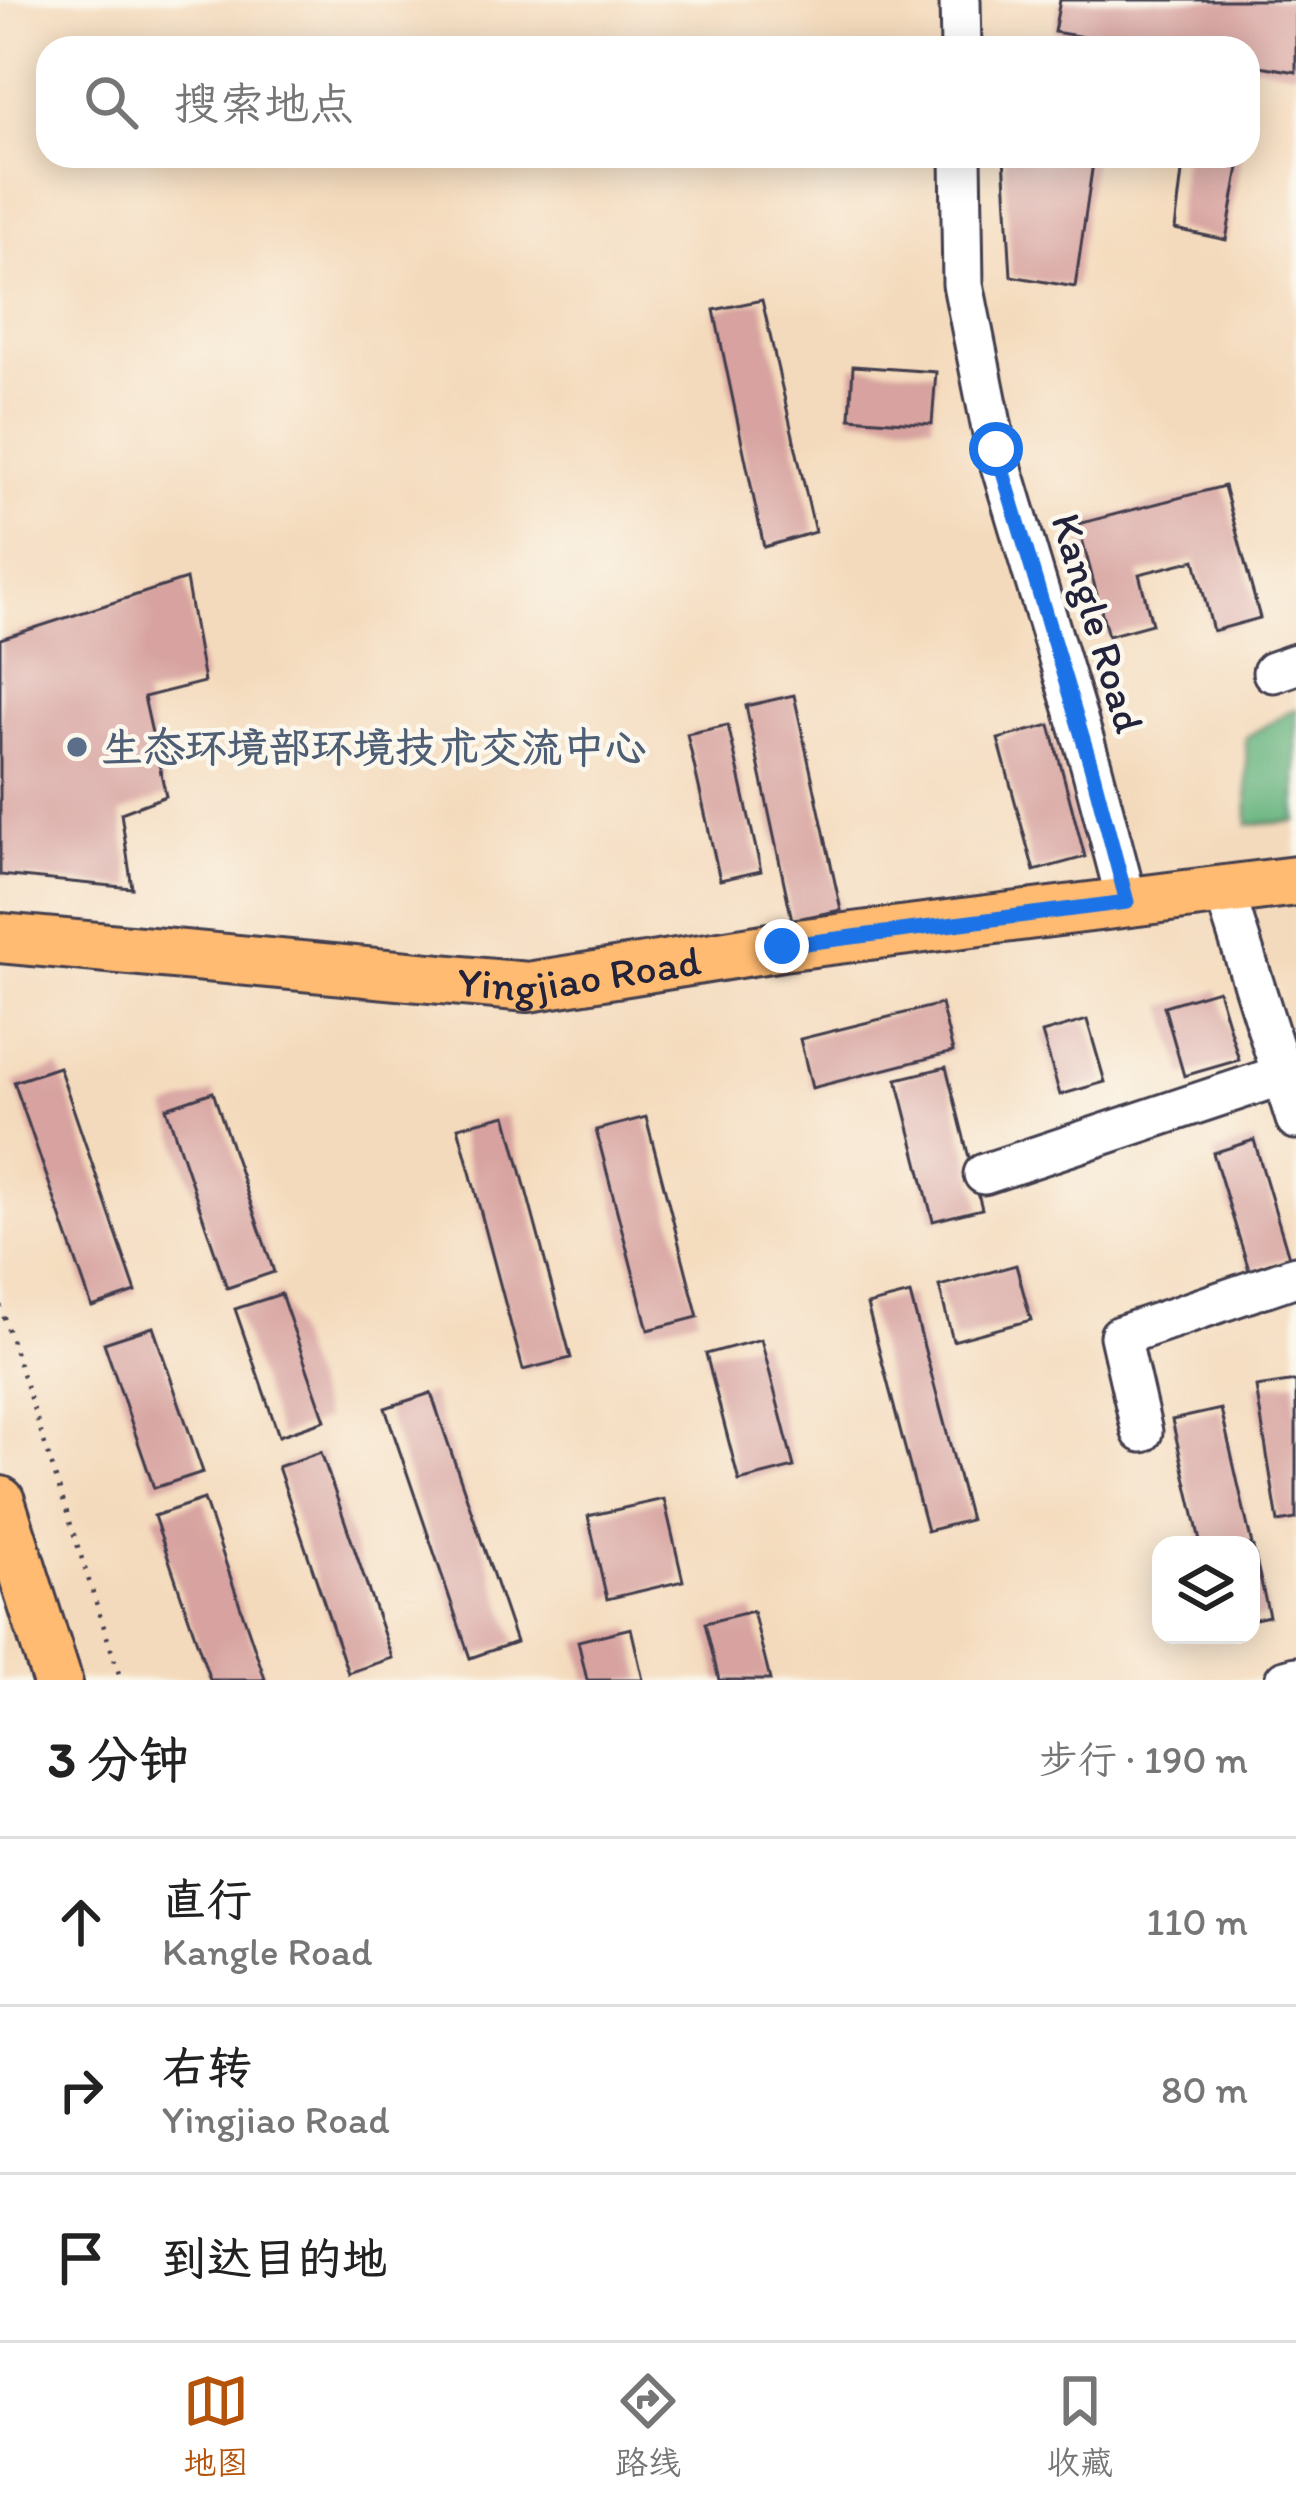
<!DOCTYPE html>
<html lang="zh">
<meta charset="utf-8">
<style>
:root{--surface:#fff;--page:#f6f6f6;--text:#222;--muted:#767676;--line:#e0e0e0;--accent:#b45309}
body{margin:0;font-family:Itim,"LXGW WenKai TC",sans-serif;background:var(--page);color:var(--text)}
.controls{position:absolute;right:36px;bottom:36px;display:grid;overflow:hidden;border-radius:24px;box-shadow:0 6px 30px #0003}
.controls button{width:108px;height:108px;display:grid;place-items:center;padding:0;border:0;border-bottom:3px solid var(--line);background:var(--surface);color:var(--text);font:60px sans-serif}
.stop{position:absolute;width:36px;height:36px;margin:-27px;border:9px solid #1a73e8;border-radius:50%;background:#fff}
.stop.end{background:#1a73e8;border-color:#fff;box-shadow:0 3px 12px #0008}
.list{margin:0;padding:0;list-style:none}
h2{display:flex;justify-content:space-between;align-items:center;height:156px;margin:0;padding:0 48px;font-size:51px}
h2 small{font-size:39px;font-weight:400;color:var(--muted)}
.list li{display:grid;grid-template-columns:78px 1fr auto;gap:36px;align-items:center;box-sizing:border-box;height:168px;padding:0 48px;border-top:3px solid var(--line)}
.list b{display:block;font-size:45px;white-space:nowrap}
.list p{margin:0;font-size:39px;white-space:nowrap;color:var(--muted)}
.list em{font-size:39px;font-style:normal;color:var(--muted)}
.icon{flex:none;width:66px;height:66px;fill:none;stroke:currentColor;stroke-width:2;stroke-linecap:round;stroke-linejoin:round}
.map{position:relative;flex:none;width:1296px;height:1680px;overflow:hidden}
.search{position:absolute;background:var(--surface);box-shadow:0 6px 30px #0003;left:36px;right:36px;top:36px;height:132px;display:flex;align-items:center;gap:30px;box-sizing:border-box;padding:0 42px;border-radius:36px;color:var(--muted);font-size:45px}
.sheet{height:660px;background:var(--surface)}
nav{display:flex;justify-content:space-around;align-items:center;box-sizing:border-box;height:168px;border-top:3px solid var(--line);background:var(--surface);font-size:33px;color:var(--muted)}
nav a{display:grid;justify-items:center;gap:6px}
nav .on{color:var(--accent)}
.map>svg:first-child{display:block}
.forest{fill:#66b37e;stroke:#446a5c;stroke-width:3}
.building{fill:#d7a29f}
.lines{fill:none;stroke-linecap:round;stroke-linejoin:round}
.minor-casing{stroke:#423e4e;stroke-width:45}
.major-casing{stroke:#423e4e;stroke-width:54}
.path{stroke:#423e4e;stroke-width:4.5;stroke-dasharray:3 9;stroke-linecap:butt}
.minor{stroke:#fff;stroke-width:39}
.major{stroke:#ffbb71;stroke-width:48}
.route{stroke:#1a73e8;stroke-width:15}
.service-dot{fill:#5c6f8a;stroke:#fbf7ec;stroke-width:4.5}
.labels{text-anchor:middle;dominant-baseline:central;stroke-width:9;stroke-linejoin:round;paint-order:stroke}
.street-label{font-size:42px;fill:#22223b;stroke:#fbf7ec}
.service-label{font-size:42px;font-weight:bold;fill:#4e5e75;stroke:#fbf7ec;text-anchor:start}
</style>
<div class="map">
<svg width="1296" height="1680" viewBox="0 0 1296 1680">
<rect width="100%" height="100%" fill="#fbf7ec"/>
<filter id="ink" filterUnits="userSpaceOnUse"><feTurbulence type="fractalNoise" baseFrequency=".00833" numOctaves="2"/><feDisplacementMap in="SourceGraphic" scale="24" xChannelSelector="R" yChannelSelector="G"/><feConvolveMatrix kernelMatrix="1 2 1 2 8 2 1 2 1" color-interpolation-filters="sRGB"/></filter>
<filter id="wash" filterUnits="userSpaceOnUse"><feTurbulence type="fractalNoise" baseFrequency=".004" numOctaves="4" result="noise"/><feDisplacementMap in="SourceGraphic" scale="48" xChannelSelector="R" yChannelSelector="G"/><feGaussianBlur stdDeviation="2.7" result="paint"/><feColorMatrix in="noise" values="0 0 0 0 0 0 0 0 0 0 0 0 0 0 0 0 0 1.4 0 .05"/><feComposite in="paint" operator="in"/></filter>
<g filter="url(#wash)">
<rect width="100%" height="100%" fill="#f4dabc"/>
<polygon class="forest" points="1296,708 1296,821 1248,825 1246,737"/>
<g id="blocks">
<g class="building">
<polygon points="1060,0 1296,0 1296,72 1248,64 1248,48 1150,48 1054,32"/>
<polygon points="1004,156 1094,156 1075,287 1011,276"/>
<polygon points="1184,156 1241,156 1226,240 1175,229"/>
<polygon points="762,300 815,532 764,547 714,310"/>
<polygon points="853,366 936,372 932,424 850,418"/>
<polygon points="1224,486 1260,618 1213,631 1195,560 1139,574 1152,624 1108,636 1078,524"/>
<polygon points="186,579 204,682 144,697 166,796 121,813 132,888 0,875 0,639"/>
<polygon points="794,695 841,910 792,920 746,706"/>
<polygon points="728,725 761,871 720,880 687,734"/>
<polygon points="1050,725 1085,857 1034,871 998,739"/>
<polygon points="1218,990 1239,1060 1184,1076 1164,1006"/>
<polygon points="941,1004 953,1052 812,1088 800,1039"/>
<polygon points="1087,1020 1105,1082 1060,1095 1042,1033"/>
<polygon points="59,1067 136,1292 92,1307 14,1082"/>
<polygon points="946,1067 982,1209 933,1221 897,1079"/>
<polygon points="213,1092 274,1272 227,1288 166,1108"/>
<polygon points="506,1115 571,1358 523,1370 458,1127"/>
<polygon points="646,1117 698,1317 648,1330 596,1130"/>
<polygon points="1254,1140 1289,1257 1249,1270 1213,1153"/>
<polygon points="1016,1265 1031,1320 953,1341 939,1286"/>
<polygon points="281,1294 325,1420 279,1436 235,1309"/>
<polygon points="910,1294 970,1520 927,1531 867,1305"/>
<polygon points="153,1327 203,1472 154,1488 104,1343"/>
<polygon points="761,1339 794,1467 739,1481 706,1354"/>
<polygon points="1296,1381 1296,1519 1278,1522 1256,1387"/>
<polygon points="431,1393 516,1642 470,1658 385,1408"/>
<polygon points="1221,1409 1252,1545 1201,1545 1172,1420"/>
<polygon points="321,1452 392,1658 348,1673 278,1467"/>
<polygon points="204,1499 265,1679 262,1680 210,1680 154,1516"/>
<polygon points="664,1499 683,1581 607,1599 588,1516"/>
<polygon points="1253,1547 1269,1616 1251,1620 1251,1548"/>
<polygon points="753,1611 770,1680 719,1680 705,1623"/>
<polygon points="631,1628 643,1680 587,1680 578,1641"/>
</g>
</g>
</g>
<g filter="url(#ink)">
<use href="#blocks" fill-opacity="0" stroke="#423e4e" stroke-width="3"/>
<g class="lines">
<g class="minor-casing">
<g id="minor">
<polyline points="960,0 961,48"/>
<polyline points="961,156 963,284 996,449 1091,765 1127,902"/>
<polyline points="1273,672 1296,664"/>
<polyline points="1224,890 1296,1119"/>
<polyline points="984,1174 1282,1075"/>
<polyline points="1142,1432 1120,1336 1296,1276"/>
<polyline points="1285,1680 1296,1677"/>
</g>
</g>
<g class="major-casing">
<g id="major">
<path id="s1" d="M 0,938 L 528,987 L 782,946 L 1296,881"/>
<polyline points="0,1501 57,1680"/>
</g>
</g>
<polyline class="path" points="0,1305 121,1680"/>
<use href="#minor" class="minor"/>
<use href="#major" class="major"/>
</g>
</g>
<g class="lines" filter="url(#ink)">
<polyline class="route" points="782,946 1127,902 1091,766 996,449"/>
</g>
<circle class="service-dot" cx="77" cy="747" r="12"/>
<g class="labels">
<g class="street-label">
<text transform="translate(1098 623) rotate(73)">Kangle Road</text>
<text stroke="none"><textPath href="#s1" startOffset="582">Yingjiao Road</textPath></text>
</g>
<g class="service-label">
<text x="101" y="747">生态环境部环境技术交流中心</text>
</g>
</g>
</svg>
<div class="controls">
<button><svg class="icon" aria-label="layers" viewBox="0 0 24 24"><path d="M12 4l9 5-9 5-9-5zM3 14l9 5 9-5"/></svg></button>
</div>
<div class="stop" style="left:996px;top:449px"></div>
<div class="stop end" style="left:782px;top:946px"></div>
<div class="search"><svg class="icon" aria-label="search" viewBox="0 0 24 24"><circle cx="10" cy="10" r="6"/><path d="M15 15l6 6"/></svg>搜索地点</div>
</div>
<section class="sheet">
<h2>3 分钟<small>步行 · 190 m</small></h2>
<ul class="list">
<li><svg class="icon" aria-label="ahead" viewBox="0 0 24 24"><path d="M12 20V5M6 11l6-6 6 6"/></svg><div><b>直行</b><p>Kangle Road</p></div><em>110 m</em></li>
<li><svg class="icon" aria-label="right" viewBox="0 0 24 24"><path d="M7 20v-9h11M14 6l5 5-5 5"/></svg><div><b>右转</b><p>Yingjiao Road</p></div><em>80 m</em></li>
<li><svg class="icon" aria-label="arrive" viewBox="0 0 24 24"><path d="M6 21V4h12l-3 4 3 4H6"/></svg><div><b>到达目的地</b></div></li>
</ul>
</section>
<nav>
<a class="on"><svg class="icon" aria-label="map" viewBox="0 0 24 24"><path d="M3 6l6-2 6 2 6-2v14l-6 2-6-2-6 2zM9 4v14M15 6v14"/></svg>地图</a>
<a><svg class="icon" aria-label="directions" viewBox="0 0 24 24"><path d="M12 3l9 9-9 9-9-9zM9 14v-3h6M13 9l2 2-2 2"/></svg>路线</a>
<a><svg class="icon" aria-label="saved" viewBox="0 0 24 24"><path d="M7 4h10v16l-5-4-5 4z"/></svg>收藏</a>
</nav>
